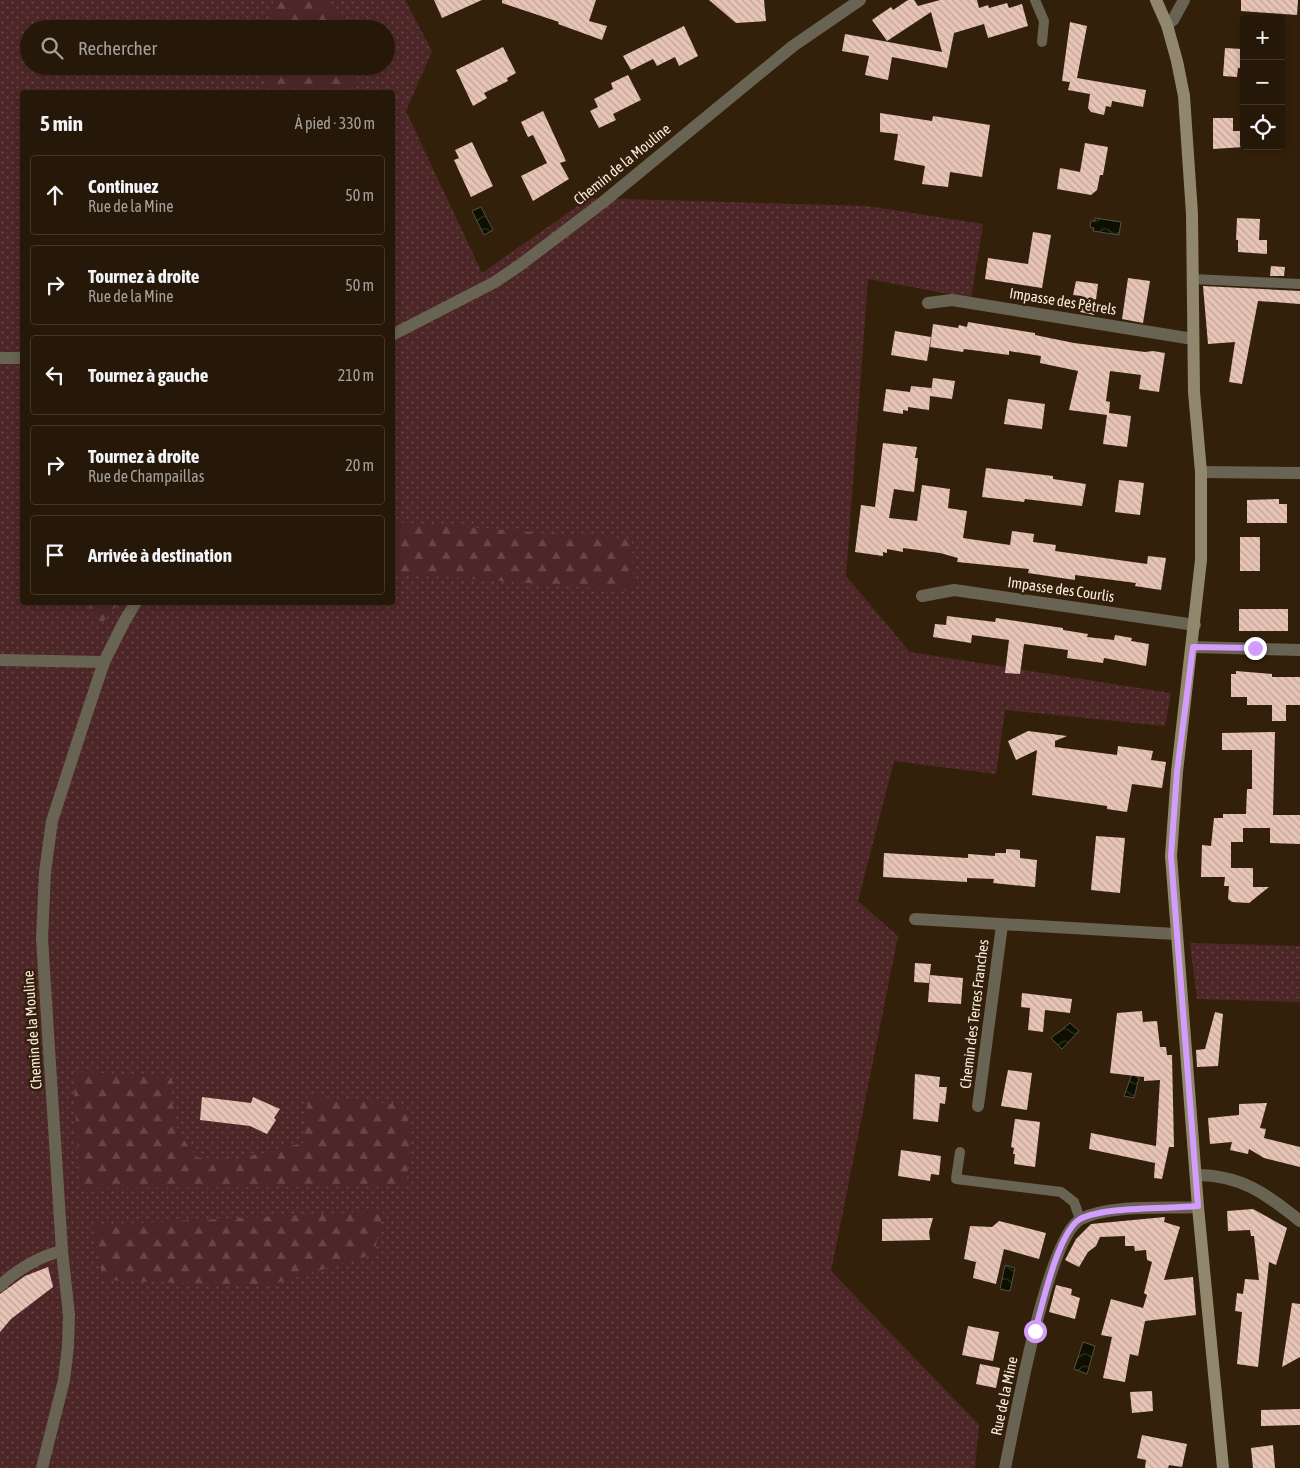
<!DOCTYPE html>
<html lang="fr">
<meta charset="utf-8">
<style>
:root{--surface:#261808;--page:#2e2112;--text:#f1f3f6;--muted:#a4a09c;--line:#423729}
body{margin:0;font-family:"Asap Condensed",sans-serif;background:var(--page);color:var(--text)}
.controls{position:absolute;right:15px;top:15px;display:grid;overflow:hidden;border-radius:5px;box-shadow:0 2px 8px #0003}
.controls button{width:45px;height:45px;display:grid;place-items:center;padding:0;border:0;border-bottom:1px solid var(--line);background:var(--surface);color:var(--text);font:25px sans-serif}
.stop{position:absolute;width:15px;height:15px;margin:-11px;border:4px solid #d29dfd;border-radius:50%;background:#fff}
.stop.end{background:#d29dfd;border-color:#fff;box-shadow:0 1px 5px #0008}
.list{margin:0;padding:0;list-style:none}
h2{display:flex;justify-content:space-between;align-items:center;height:65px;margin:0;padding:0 20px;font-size:21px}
h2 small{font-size:16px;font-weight:400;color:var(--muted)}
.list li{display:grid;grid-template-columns:32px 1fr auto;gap:15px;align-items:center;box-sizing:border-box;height:80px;margin:0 10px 10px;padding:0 10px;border:1px solid var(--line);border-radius:5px}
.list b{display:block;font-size:19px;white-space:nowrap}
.list p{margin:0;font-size:16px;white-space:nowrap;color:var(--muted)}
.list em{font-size:16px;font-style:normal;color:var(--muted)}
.icon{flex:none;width:28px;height:28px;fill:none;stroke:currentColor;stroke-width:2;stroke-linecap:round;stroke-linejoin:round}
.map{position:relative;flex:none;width:1300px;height:1468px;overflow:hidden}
.search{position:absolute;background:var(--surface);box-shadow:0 2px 8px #0003;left:20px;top:20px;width:375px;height:55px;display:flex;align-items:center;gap:12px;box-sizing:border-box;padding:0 18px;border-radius:28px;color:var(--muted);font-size:19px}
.panel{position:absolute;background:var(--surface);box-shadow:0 2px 8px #0003;left:20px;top:90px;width:375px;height:515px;border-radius:5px}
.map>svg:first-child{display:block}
.grass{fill:url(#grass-dots);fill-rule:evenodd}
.forest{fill:url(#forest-firs)}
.water{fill:url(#water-waves);stroke:#545143}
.building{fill:url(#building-back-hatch)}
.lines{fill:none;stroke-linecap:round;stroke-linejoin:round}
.lane{stroke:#696353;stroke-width:10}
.street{stroke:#696353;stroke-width:12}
.secondary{stroke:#91876c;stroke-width:12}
.route{stroke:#d29dfd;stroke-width:6}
.labels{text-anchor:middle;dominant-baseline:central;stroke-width:5;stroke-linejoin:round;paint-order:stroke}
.street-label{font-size:15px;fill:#f8ebde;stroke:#33200a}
</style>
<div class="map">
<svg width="1300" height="1468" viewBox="0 0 1300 1468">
<defs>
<pattern id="grass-dots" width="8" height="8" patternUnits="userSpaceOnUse" patternTransform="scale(1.25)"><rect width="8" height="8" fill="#4d2728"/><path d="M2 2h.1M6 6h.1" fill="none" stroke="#674647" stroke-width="1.8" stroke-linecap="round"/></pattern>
<pattern id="forest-firs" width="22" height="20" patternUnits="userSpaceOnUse" patternTransform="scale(1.25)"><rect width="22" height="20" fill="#4d2728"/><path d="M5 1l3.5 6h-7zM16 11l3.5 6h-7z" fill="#674647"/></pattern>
<pattern id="water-waves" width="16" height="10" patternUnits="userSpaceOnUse" patternTransform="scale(1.25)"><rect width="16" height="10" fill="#0d0f00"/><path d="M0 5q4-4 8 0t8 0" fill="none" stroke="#313225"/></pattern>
<pattern id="building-back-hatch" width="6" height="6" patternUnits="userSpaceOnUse" patternTransform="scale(1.25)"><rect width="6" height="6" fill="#e7c4b6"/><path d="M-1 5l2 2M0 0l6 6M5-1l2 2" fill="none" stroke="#c0a499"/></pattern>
</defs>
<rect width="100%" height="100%" fill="#33200a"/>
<g class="grass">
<path d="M 0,0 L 405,0 L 432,51 L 406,111 L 482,273 L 589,198 L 867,206 L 983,224 L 971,298 L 868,279 L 846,576 L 910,652 L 1171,693 L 1165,726 L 1005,710 L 996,774 L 894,761 L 858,901 L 898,936 L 831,1271 L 979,1425 L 975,1468 L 0,1468 ZM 29,29 L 386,29 L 386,66 L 29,66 ZM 22,92 L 392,92 L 392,602 L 22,602 Z"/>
<polygon points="1190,943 1300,946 1300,1002 1197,999"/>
</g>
<g class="forest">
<polygon points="273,0 326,0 347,29 270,29"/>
<polygon points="266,66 358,66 356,92 263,92"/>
<polygon points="393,522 632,539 634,591 393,573"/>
<polygon points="90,603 90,602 119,603 102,623 89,610"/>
<polygon points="73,1071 172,1078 172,1100 178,1132 197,1158 238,1159 303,1143 308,1096 406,1105 411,1141 406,1186 80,1188"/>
<polygon points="383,1211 374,1254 267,1286 103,1280 93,1225"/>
</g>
<g class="water">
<polygon points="481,207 493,230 484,235 472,211"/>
<polygon points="1095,218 1121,222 1119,235 1093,231 1094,228 1090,227 1091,221 1095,221"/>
<polygon points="1070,1023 1079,1031 1062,1049 1051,1038"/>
<polygon points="1132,1074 1139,1078 1134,1098 1124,1096"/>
<polygon points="1005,1265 1015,1268 1010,1291 1000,1289"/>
<polygon points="1083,1342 1095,1346 1087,1374 1074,1369"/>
</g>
<g class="building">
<polygon points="434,0 482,0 442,18"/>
<polygon points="502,0 596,0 589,21 607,26 602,40 558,24 559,22 502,3"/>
<polygon points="709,0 764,0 766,21 736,23"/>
<polygon points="908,0 914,0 918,6 940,0 977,0 979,8 988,5 989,8 1007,3 1009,8 1022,4 1028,26 988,38 984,24 954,33 947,68 892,57 888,80 865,75 869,56 842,51 845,34 942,52 931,12 887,41 872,20 891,7 893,10"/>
<polygon points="1241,0 1298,0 1297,15 1241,11"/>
<polygon points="1070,22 1087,26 1077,78 1146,90 1143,107 1112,101 1111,107 1106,106 1104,115 1091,112 1088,108 1090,94 1068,90 1070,82 1062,81"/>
<polygon points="684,26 698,56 679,66 675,57 657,66 653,59 631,70 623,56"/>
<polygon points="503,47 516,73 507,78 508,81 484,93 487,98 473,106 456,70"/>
<polygon points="1225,48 1242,49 1241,68 1238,68 1237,77 1223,76"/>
<polygon points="628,75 641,100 613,114 616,120 599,128 590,111 598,107 594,99 613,89 611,83"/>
<polygon points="543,111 566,161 560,163 569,179 533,201 521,176 547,163 533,135 528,137 521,122"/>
<polygon points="880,113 932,121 933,116 990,125 982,177 950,172 948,187 922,184 925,166 894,160 898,134 880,132"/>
<polygon points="1213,118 1233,118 1233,131 1244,131 1244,147 1213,149"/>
<polygon points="472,142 493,186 471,197 454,160 459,158 455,150"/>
<polygon points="1085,143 1108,147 1103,175 1100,175 1097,190 1091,195 1057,189 1060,168 1080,172"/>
<polygon points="1237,218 1260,219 1259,240 1267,240 1267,254 1238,252 1238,240 1236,240"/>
<polygon points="1033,232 1051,235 1042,288 985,279 988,258 1028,264"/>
<polygon points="1271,266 1285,267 1284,276 1270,276"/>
<polygon points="1128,278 1150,281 1143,323 1122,319"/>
<polygon points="1076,281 1098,284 1094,315 1080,312 1082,296 1073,295"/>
<polygon points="1203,286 1300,291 1300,304 1258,301 1242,384 1229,382 1235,342 1208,344"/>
<polygon points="968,322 1035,333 1035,335 1074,343 1145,352 1153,351 1165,353 1159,392 1139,389 1141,375 1110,371 1106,401 1110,402 1109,413 1131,416 1127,447 1103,444 1107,415 1069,410 1078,371 1040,363 1041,356 1009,351 1009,355 964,349 963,352 930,347 933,324 958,328 959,325 967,327"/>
<polygon points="895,331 931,337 927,361 891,355"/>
<polygon points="933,378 955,381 952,399 930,396 929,410 908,407 908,411 903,410 903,414 883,411 886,389 910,392 911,386 931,388 931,392"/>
<polygon points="1008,399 1045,404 1042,429 1004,424"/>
<polygon points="883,443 917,447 915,458 918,458 914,492 894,489 889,518 917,521 922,485 950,489 948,508 967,511 963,538 1010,545 1012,531 1034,534 1033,542 1056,545 1055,551 1147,564 1148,556 1166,558 1161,590 1135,586 1136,583 1075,575 1075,580 1028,573 1029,569 957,562 958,558 940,553 903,548 903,552 887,549 887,553 883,552 883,556 855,552 861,505 875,507"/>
<polygon points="986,468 1053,476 1053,479 1086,484 1082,506 1025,499 1024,502 982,497"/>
<polygon points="1119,480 1144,483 1140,515 1115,512"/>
<polygon points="1279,499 1279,504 1287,504 1287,523 1247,523 1247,500"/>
<rect x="1240" y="537" width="20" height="34"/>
<rect x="1239" y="609" width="49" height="22"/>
<polygon points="947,616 995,622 996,618 1063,628 1063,630 1088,634 1087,637 1114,640 1115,635 1132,638 1131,641 1149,644 1146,666 1104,658 1103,663 1067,658 1068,650 1024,644 1020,674 1005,673 1009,640 972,635 971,643 933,637 935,624 946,625"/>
<polygon points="1236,671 1272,674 1272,677 1300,677 1300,705 1286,705 1286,721 1272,721 1272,705 1247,705 1247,697 1231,697 1231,674 1236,674"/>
<polygon points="1028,731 1067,736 1055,741 1055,747 1117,755 1118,746 1153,751 1151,760 1166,762 1162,788 1132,784 1127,812 1107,809 1107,806 1032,795 1037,750 1016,760 1008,741"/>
<polygon points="1275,732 1273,815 1300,815 1300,844 1270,843 1270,828 1243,828 1243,842 1231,842 1231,868 1253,868 1253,887 1269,887 1249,903 1232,902 1228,899 1229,886 1224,886 1225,877 1201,877 1202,845 1211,846 1214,818 1223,818 1223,814 1246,814 1247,789 1252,789 1252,750 1222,750 1222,733"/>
<polygon points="1096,836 1125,838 1120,893 1091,890"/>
<polygon points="1006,849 1020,850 1020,858 1037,860 1035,887 993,883 994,879 967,878 967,882 883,877 884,853 968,858 968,854 995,856 995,853 1006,853"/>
<polygon points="915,963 931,964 929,983 914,982"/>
<polygon points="930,975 963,978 961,1004 928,1002"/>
<polygon points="1022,993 1072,999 1070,1013 1045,1010 1043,1032 1028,1030 1030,1008 1021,1007"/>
<polygon points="1142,1011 1143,1022 1157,1021 1160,1047 1166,1047 1167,1055 1172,1055 1174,1147 1169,1147 1162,1179 1154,1178 1155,1163 1089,1149 1091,1133 1156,1146 1160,1080 1144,1081 1144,1077 1110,1073 1117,1013"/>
<polygon points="1215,1012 1223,1014 1218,1066 1197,1067 1196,1050 1205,1049"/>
<polygon points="1008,1070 1032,1073 1027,1110 1001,1106"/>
<polygon points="915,1074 940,1077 939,1087 947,1087 945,1104 940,1103 938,1122 913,1119"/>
<polygon points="202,1097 251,1103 253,1097 280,1109 274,1118 276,1120 267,1134 250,1126 200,1120"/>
<polygon points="1267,1103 1260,1128 1266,1129 1264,1138 1300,1147 1300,1167 1264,1158 1249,1149 1248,1154 1230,1150 1232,1142 1210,1144 1208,1118 1239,1115 1239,1104"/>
<polygon points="1015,1119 1040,1122 1035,1167 1014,1164 1015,1154 1013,1154 1014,1148 1011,1147"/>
<polygon points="901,1150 941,1156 939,1175 931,1174 930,1181 898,1176"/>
<polygon points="1253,1209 1287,1228 1276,1265 1269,1262 1258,1367 1237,1364 1242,1312 1235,1311 1237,1293 1243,1294 1245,1279 1259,1280 1254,1236 1251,1236 1250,1230 1228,1231 1227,1211"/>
<polygon points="1165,1217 1164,1222 1180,1227 1164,1280 1193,1277 1196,1315 1145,1321 1138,1356 1130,1354 1125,1382 1103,1378 1112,1337 1101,1335 1111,1299 1143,1308 1147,1295 1144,1293 1152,1262 1147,1260 1146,1250 1135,1251 1134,1246 1125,1246 1125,1236 1100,1237 1096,1246 1088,1252 1079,1267 1065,1260 1076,1239 1091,1224"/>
<polygon points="933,1218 929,1232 930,1240 882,1241 882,1219"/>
<polygon points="999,1221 1046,1233 1039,1259 1004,1249 996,1284 973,1278 976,1262 964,1259 970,1226 992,1227"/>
<polygon points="48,1267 53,1287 11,1319 0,1332 0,1294 25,1276"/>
<polygon points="1056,1285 1072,1289 1071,1295 1080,1298 1075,1319 1049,1312"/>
<polygon points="1292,1303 1300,1304 1300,1357 1282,1367"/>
<polygon points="968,1326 999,1332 993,1361 962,1355"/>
<polygon points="980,1364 1000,1368 996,1388 976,1384"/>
<polygon points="1152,1391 1153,1411 1132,1413 1130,1392"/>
<polygon points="1300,1409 1300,1425 1261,1426 1261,1410"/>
<polygon points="1142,1435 1187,1444 1182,1467 1169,1465 1168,1468 1145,1468 1146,1460 1137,1458"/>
<polygon points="1273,1445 1275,1468 1253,1468 1251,1448"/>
</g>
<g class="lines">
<g class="lane">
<polyline points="1035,0 1044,21 1042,42"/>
<polyline points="1192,279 1300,284"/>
<polyline points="960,1152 956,1179 1061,1192 1074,1202 1080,1219"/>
</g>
<g class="street">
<polyline points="1167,25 1173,20 1184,0"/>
<polyline points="928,303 952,300 1193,339"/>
<polyline points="392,335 495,282 520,265 602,203 793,46 860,0"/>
<polyline points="0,358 22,358"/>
<polyline points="1201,472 1300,473"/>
<polyline points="922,596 954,590 1195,625"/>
<polyline points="1193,647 1300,650"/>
<polyline points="0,660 104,662"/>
<polyline points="915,919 1175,934"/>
<polyline points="978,1106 1002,925"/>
<path d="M 1196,1175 C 1242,1175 1266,1194 1300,1221"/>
<path d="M 0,1286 C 16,1270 40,1256 62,1251"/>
<polyline points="42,1468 64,1380 68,1346 69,1315 62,1251 42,939 45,872 52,821 82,728 104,662 124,622 136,602"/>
<path d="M 1005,1468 C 1014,1426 1047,1236 1081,1219 C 1110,1204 1165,1209 1198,1207"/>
</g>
<polyline class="secondary" points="1156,0 1167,25 1177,61 1184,96 1192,214 1194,392 1201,472 1201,560 1177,772 1171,856 1198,1207 1223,1468"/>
</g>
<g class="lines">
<path class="route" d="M 1035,1331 C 1042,1306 1058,1232 1080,1219 C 1105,1206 1168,1209 1198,1206 L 1171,856 L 1177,772 L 1193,647 L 1255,648"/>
</g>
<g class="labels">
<g class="street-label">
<text transform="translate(622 164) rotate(-39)">Chemin de la Mouline</text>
<text transform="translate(1063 301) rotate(9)">Impasse des Pétrels</text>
<text transform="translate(1061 589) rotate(8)">Impasse des Courlis</text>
<text transform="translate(974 1014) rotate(-83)">Chemin des Terres Franches</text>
<text transform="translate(32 1030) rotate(-94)">Chemin de la Mouline</text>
<text transform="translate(1004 1396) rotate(-78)">Rue de la Mine</text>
</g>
</g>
</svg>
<div class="controls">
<button>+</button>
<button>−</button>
<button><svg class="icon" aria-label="locate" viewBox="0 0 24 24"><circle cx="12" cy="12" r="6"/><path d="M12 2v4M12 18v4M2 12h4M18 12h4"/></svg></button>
</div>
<div class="stop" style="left:1035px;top:1331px"></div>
<div class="stop end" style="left:1255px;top:648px"></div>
<div class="search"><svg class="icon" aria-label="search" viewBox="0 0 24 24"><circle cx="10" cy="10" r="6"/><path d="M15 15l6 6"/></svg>Rechercher</div>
<section class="panel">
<h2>5 min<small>À pied · 330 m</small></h2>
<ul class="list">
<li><svg class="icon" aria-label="ahead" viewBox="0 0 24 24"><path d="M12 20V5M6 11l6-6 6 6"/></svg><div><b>Continuez</b><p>Rue de la Mine</p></div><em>50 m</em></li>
<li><svg class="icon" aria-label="right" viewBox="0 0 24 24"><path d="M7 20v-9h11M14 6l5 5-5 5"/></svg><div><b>Tournez à droite</b><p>Rue de la Mine</p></div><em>50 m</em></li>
<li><svg class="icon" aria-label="left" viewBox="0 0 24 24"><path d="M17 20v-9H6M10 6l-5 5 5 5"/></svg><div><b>Tournez à gauche</b></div><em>210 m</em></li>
<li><svg class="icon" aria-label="right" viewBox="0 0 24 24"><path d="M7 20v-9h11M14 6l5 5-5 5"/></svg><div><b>Tournez à droite</b><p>Rue de Champaillas</p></div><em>20 m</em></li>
<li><svg class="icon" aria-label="arrive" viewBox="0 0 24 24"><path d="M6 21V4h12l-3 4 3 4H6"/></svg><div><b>Arrivée à destination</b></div></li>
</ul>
</section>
</div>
